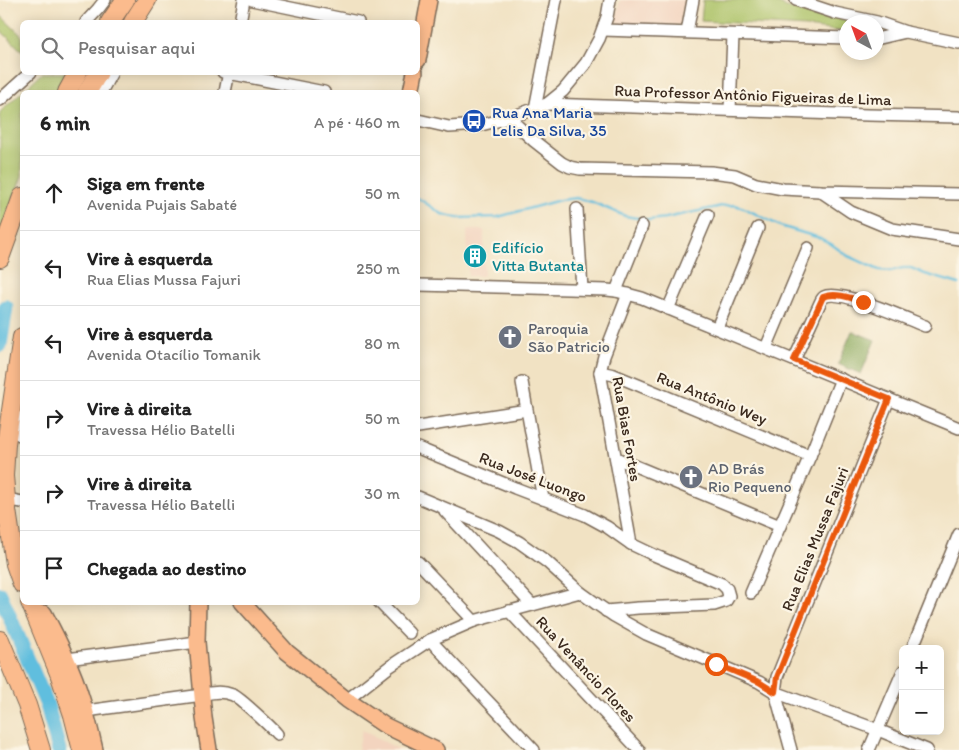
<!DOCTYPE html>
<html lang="pt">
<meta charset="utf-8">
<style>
:root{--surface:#fff;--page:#f6f6f6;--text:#222;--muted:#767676;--line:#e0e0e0}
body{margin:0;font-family:Itim,sans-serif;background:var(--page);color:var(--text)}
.controls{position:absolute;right:15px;bottom:15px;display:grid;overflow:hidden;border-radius:8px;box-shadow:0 2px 12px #0003}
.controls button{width:45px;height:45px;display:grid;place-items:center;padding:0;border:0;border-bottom:1px solid var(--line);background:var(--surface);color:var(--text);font:25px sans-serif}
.compass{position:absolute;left:839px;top:15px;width:45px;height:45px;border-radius:50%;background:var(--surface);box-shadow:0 2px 12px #0003;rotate:319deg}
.stop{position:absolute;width:15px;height:15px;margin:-11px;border:4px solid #ea580c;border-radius:50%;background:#fff}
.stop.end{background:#ea580c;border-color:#fff;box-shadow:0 1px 5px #0008}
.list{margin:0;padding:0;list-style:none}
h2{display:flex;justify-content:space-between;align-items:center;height:65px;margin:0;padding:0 20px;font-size:21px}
h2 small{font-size:16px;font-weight:400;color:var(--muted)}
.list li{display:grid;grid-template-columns:32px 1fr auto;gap:15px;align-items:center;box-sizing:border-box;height:75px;padding:0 20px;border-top:1px solid var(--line)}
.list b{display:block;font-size:19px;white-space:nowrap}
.list p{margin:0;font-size:16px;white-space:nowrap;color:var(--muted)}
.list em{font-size:16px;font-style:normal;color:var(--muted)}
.icon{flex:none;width:28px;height:28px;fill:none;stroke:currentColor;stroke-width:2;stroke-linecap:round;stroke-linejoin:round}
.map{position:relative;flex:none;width:959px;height:750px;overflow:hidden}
.search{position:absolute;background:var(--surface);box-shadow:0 2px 12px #0003;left:20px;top:20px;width:400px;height:55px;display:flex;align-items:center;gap:12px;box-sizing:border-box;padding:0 18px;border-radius:8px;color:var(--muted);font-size:19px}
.panel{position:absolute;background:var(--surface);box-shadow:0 2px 12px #0003;left:20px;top:90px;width:400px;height:515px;border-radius:8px}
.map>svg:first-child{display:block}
.built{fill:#f3d4bf}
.green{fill:#acc267;stroke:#747642}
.forest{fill:#89a85c;stroke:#62693d}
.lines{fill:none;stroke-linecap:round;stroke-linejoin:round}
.stream{stroke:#60bede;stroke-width:2.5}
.river{stroke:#60bede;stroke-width:15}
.minor-casing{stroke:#7b6a58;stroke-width:14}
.major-casing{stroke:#7b6a58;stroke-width:18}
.highway-casing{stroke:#7b6a58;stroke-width:20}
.minor{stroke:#fff;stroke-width:11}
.major{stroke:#fbbb8d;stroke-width:15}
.highway{stroke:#fbbb8d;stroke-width:18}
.route{stroke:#ea580c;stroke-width:6}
.labels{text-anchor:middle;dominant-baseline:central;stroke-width:4.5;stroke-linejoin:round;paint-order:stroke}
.street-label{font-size:16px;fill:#3b2a1e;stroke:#fcf5e5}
.transit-label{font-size:16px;fill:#164399;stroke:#fcf5e5;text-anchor:start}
.culture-label{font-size:16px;fill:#0d838f;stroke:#fcf5e5;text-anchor:start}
.worship-label{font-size:16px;fill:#5b616d;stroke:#fcf5e5;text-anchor:start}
</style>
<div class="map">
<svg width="959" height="750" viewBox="0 0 959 750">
<rect width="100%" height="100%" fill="#fcf5e5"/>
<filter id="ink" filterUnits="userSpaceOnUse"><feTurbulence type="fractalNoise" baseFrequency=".02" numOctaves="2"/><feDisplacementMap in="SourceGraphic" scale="10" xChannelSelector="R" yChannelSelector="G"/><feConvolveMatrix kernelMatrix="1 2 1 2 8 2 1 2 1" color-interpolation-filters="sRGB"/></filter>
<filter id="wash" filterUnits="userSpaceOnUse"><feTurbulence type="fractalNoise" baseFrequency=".0096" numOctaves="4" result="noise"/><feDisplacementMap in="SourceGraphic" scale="20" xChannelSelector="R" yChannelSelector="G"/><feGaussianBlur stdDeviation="1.12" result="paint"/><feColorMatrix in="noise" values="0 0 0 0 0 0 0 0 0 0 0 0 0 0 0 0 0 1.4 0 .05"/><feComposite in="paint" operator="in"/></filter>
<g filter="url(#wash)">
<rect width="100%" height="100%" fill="#f1e2c3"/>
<g class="built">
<polygon points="620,0 685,0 680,25 620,25 617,23 616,19"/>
<polygon points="467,230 484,230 484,276 468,276"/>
<polygon points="362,730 400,750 358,750"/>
</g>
<g class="green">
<polygon points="703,0 769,0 789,8 856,22 846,22 846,32 806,27 701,21"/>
<polygon points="0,15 22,36 22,51 0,30"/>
<polygon points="42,73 71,73 59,92 22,92 22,176 0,234 0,112"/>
</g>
<polygon class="forest" points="852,331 875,340 861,374 838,364"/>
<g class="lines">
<polyline class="stream" points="418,198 442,214 458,218 498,217 560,200 576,198 592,202 625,216 649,220 666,218 722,206 735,205 744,208 780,226 820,238 831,244 848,256 879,270 890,271 903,268 911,268 925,274 959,284"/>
<g class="river">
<polyline points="0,345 6,307"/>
<polyline points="0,594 47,705 59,750"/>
</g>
</g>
</g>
<g filter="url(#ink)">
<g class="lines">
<g class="minor-casing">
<g id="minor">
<polyline points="252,0 358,22"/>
<polyline points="796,0 835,13 877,22 906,32 959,43"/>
<polyline points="86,22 98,9 105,0"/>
<polyline points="240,22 244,0"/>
<polyline points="603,30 846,38"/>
<polyline points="687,32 693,0"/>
<polyline points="876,39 906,32"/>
<polyline points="223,72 324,92"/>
<polyline points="101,92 112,72"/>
<polyline points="225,92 229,72"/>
<polyline points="0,100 31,72"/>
<polyline points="547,104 868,115 959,117"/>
<polyline points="535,109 556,0"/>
<polyline points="730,110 733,35"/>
<polyline points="509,118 534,141 562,163 570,167 580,169 711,172 735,175 756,184 783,189 820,191 959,194"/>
<polyline points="418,120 449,127 481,125 509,118 547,104 563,91 586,63 599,39 607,17 610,0"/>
<polyline points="820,191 851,212 892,229 959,239"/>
<polyline points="577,209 582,289"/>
<polyline points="418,285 607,290 616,291 642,298 959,428"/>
<polyline points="616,291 642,226"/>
<polyline points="628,294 604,356 600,372 631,544"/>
<polyline points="668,309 672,300 708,215"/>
<polyline points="717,328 758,228"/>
<polyline points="766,348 808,248"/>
<path d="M 794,360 L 820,303 C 821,301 822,298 824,297 C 839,288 907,319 925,326"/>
<polyline points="600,372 614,375 810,456"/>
<polyline points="522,382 543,499"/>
<polyline points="22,417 20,435 22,435"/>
<polyline points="418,427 527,410"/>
<polyline points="418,448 515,488 585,515 607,527 631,544 654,555 722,584 727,589 729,596 726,601 714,605 638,608 606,611"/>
<polyline points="616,458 780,526"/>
<polyline points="418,497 499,531 519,542 547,562 580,592 598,605 614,616 646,634 759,682 775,692 878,730 927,750"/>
<polyline points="6,499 22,502"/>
<polyline points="445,511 532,605"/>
<polyline points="418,562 474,621"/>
<polyline points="751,593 810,456 841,379"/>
<polyline points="379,602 409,633"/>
<polyline points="509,611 639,750"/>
<polyline points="430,640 534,750"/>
<polyline points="912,649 959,534"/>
<polyline points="67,659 197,642"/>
<polyline points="347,700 389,667 430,640 474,621 580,592"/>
<path d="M 86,711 L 202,695 C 211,692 223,691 233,695 C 240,698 271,727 277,734"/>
<polyline points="791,750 775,692 777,677 889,399"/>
<polyline points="869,750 903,671"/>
</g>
</g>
<g class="major-casing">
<g id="major">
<polyline points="418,60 429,0"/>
<polyline points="411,92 415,72"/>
<polyline points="198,602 197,642 204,718 209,750"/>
<polyline points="242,602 287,652 347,700 384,725 436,750"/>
<path d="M 44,613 C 52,628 60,643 66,658 C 80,687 88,719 95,750"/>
</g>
</g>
<g class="highway-casing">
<g id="highway">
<polyline points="110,22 125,0"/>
<polyline points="133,22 147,0"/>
<polyline points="67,92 78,72"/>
<polyline points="87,92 99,72"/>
<polyline points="0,258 22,197"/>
<polyline points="22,337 6,444 4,476 7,510 15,564 22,584"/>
<polyline points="30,602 59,673 73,715 82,750"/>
<polyline points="0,640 27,705 41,750"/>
</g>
</g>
<use href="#minor" class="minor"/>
<use href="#major" class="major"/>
<use href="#highway" class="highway"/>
</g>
</g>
<g class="lines" filter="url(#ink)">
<path class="route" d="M 716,664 L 759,682 L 775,692 L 777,677 L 783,662 L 889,399 L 794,360 L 823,297 C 836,292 851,298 863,302"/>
</g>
<defs>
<g id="bus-disc" transform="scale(1.25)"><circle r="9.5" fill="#1a4fb4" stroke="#fcf5e5"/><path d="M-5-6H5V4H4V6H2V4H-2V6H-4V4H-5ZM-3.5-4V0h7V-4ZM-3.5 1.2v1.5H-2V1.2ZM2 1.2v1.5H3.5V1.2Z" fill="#fff"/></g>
<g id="building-disc" transform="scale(1.25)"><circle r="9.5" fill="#0f9aa8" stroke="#fcf5e5"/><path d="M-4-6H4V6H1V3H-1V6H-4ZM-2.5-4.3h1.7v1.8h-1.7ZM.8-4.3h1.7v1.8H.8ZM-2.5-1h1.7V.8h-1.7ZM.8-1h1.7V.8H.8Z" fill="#fff"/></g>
<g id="church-disc" transform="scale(1.25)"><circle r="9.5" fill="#6b7280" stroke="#fcf5e5"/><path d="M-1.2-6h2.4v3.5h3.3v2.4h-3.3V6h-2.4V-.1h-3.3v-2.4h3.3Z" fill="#fff"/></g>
</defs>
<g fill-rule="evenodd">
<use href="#bus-disc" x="474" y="121"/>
<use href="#building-disc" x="475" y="256"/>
<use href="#church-disc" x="510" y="337"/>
<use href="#church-disc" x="691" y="477"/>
</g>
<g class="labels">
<g class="street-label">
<text transform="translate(753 95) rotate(2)">Rua Professor Antônio Figueiras de Lima</text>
<text transform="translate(712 398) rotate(22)">Rua Antônio Wey</text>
<text transform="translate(627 429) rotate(80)">Rua Bias Fortes</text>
<text transform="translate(533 477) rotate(21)">Rua José Luongo</text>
<text transform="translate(815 539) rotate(-68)">Rua Elias Mussa Fajuri</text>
<text transform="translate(586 669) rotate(47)">Rua Venâncio Flores</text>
</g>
<g class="transit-label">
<text x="492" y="112">Rua Ana Maria<tspan x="492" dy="18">Lelis Da Silva, 35</tspan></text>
</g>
<g class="culture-label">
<text x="492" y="247">Edifício<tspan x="492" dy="18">Vitta Butanta</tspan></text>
</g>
<g class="worship-label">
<text x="528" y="328">Paroquia<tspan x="528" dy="18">São Patricio</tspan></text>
<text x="708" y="468">AD Brás<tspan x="708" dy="18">Rio Pequeno</tspan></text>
</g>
</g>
</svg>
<div class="controls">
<button>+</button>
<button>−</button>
</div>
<svg class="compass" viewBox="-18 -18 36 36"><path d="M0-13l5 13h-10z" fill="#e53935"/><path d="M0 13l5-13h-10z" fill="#767676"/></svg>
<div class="stop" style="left:716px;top:664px"></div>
<div class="stop end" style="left:863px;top:302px"></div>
<div class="search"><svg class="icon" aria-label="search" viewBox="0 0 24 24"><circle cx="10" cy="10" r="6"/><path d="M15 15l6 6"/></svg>Pesquisar aqui</div>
<section class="panel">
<h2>6 min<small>A pé · 460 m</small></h2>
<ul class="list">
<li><svg class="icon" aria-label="ahead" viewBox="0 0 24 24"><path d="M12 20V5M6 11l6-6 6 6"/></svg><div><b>Siga em frente</b><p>Avenida Pujais Sabaté</p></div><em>50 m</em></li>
<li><svg class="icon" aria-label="left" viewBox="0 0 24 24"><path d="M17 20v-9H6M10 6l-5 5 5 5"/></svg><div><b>Vire à esquerda</b><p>Rua Elias Mussa Fajuri</p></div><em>250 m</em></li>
<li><svg class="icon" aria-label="left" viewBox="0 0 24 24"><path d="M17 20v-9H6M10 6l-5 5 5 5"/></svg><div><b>Vire à esquerda</b><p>Avenida Otacílio Tomanik</p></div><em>80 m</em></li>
<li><svg class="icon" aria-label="right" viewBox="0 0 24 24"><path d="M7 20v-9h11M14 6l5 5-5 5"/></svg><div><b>Vire à direita</b><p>Travessa Hélio Batelli</p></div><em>50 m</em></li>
<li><svg class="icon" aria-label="right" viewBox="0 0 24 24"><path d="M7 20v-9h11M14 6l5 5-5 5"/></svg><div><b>Vire à direita</b><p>Travessa Hélio Batelli</p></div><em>30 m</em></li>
<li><svg class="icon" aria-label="arrive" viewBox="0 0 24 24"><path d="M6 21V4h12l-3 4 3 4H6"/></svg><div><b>Chegada ao destino</b></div></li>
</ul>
</section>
</div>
